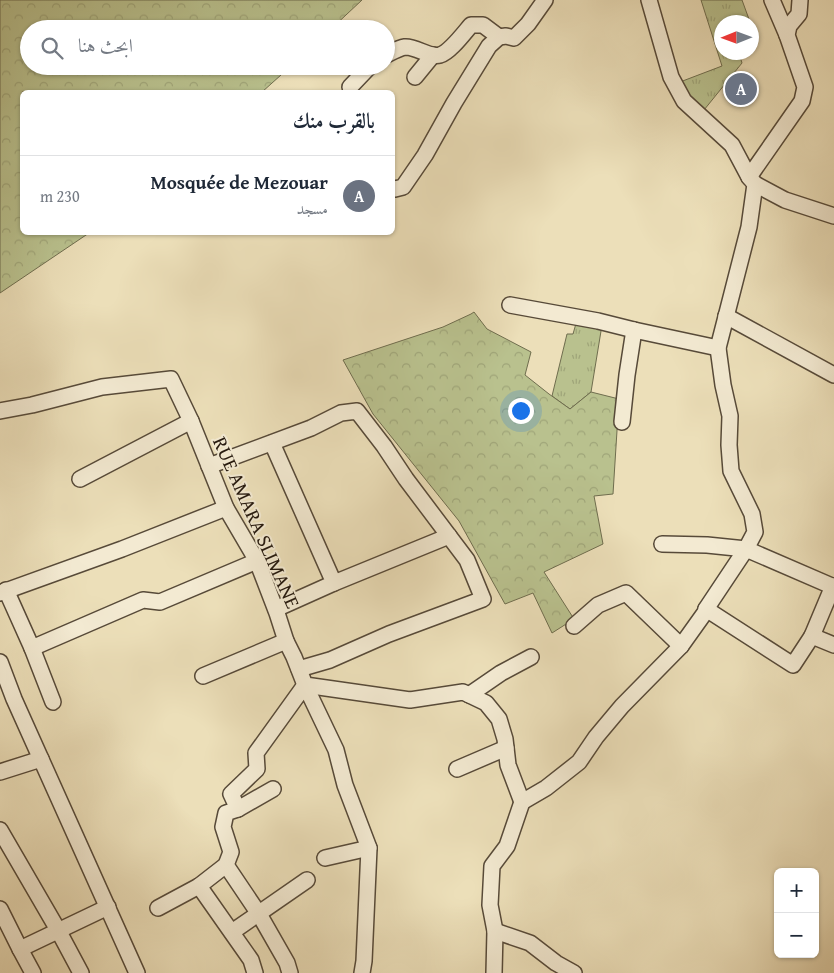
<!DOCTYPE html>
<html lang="ar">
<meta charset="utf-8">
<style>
:root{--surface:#fff;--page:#f2f2f3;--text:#1f2937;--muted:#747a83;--line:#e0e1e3;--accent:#8f2418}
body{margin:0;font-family:"Gentium Book Plus",Amiri,serif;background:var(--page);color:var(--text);direction:rtl}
.controls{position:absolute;right:15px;bottom:15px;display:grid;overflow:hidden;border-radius:8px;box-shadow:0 1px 4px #0004}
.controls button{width:45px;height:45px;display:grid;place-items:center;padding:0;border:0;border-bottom:1px solid var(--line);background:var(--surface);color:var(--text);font:25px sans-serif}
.compass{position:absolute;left:714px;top:15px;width:45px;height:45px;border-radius:50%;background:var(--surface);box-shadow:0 1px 4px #0004;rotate:269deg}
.you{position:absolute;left:520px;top:410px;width:18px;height:18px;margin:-12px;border:4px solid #fff;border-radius:50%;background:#1a73e8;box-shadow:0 0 0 8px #1a73e833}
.badge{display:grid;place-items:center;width:32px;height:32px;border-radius:50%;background:var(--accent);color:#fff;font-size:16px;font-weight:700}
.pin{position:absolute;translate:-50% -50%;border:2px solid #fff;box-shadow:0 1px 5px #0006}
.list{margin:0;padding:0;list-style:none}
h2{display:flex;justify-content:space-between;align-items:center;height:65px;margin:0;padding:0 20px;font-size:21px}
h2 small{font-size:16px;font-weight:400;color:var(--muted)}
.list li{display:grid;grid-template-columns:32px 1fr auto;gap:15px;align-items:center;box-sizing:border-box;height:80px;padding:0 20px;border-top:1px solid var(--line)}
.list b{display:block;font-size:19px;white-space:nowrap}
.list p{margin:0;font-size:16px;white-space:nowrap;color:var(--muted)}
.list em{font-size:16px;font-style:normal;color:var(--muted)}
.icon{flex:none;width:28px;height:28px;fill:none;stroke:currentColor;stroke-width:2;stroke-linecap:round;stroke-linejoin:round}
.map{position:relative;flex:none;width:834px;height:973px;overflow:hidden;direction:ltr}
.search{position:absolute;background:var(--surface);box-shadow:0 1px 4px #0004;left:20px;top:20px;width:375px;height:55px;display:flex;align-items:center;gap:12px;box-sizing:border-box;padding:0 18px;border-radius:28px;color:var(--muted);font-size:19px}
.panel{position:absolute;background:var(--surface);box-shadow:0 1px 4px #0004;left:20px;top:90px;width:375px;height:145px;border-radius:8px;direction:rtl}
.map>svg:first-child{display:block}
.grass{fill:url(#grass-tufts);stroke:#6f6d4e}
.forest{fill:url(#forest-crowns);stroke:#6f6d4e}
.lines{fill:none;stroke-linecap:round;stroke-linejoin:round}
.minor-casing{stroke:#574a39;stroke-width:18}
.minor{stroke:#f3ead2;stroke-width:15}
.labels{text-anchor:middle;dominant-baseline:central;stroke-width:4;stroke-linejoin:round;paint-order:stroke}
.street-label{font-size:20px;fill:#25190e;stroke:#f3ead2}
</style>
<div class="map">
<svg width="834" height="973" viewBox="0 0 834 973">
<defs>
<pattern id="grass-tufts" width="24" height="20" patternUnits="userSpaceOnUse" patternTransform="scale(1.25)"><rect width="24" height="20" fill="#b9c18e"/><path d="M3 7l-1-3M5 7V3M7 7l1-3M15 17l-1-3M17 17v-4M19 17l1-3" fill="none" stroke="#9fa579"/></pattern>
<pattern id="forest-crowns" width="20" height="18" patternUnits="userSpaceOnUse" patternTransform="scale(1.25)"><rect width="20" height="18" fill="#b9c18e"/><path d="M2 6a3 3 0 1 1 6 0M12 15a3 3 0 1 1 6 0" fill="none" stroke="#9fa579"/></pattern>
</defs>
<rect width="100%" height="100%" fill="#ecdfb9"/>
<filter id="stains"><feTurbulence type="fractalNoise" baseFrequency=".004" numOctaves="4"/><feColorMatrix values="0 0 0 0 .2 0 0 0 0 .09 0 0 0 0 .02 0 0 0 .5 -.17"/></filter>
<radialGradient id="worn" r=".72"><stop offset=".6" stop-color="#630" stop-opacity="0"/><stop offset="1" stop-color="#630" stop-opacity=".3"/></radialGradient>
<g class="grass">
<polygon points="701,0 742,0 750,22 722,22 722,52 739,53 742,63 704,110 689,98 680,82 722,66"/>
<polygon points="577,320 602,325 591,392 570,409 552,396 567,334 573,334"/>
</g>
<g class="forest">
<polygon points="0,0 362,0 331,29 29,29 29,66 291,66 262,92 22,92 22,232 89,233 0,293"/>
<polygon points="474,312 487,329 531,352 525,375 549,394 570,409 591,392 619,399 613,494 594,496 603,544 544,572 574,619 552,633 533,593 505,604 459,521 373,414 343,360 443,327 471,314"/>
</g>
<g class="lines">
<g class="minor-casing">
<g id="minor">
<polyline points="772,0 787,35"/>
<path d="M 386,55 C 392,52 399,48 405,47 C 416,46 429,58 440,55 C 450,52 464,33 471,25 L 483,25 L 499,37"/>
<polyline points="415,77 433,55"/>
<polyline points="350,87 370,66"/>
<polyline points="749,177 802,101 805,87 787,35 789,26 799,14 800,0"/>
<polyline points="755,184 785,200 834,216"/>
<polyline points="392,188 395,189 403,187 425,155 454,103 489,46 499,37 506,36 514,38 528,24 545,0"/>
<polyline points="510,305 598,321 634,330 718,348"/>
<polyline points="726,316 834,375"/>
<polyline points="0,411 32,405 102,387 171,379 191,421 226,508 257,561 277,613 286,641 294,657 305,685 410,700 463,692 486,703 499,719 505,739 508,765 522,802"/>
<polyline points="622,422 627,375 634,330"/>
<polyline points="272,443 334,583 276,609"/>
<polyline points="209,466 311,428 341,413 357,411 384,446 406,479 467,560 483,599 389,634 330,660 299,669"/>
<polyline points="80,479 191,421"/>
<polyline points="662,544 707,545 746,549 834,587"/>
<polyline points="334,583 449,536"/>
<polyline points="833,586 812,636 834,645"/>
<polyline points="6,590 32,648 143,600 160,602 257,561"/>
<polyline points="0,593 122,549 226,508"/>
<polyline points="706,609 793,665 812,636"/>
<polyline points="574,626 598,605 626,593 681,646"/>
<polyline points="32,648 53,702"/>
<polyline points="0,662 14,699 137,973"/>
<polyline points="203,676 286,641"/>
<polyline points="469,695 501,673 531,657"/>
<polyline points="457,769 506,748"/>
<polyline points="0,772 41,759"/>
<polyline points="522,802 546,788 579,762 596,737 622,706 681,646 706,611 706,609 746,549 755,532 752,514 731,471 729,445 730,416 723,385 718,348 749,227 755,184 749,177 732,145 684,101 671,77 649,0"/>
<polyline points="238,809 273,789"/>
<polyline points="0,830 58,930 81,973"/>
<polyline points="325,858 369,848"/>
<polyline points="226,865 259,914 287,963 290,973"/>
<polyline points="199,886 251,960 255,973"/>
<polyline points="158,908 199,886 226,865 231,852 223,827 226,813 238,809 231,794 257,769 256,753 305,685 336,750 345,785 369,848 364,961 362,973"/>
<polyline points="0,909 20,949 33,973"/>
<polyline points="495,931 530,943 556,963 574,973"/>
<polyline points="232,932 307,880"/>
<polyline points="20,949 108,907"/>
<polyline points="494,973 495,931 490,905 492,866 507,846 522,802"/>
</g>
</g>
<use href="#minor" class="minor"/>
</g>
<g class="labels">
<g class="street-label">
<text transform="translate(257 522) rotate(66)">RUE AMARA SLIMANE</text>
</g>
</g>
<rect width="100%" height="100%" filter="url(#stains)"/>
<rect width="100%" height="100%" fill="url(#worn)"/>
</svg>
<div class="controls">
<button>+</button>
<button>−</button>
</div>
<svg class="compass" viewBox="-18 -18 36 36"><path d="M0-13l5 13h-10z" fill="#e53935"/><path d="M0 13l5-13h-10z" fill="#747a83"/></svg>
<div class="you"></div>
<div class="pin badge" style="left:741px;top:89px;background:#6b7280">A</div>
<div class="search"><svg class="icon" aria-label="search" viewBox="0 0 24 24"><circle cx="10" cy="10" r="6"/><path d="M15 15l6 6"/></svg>ابحث هنا</div>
<section class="panel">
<h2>بالقرب منك<small></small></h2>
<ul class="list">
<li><span class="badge" style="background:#6b7280">A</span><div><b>Mosquée de Mezouar</b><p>مسجد</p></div><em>230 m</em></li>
</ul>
</section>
</div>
